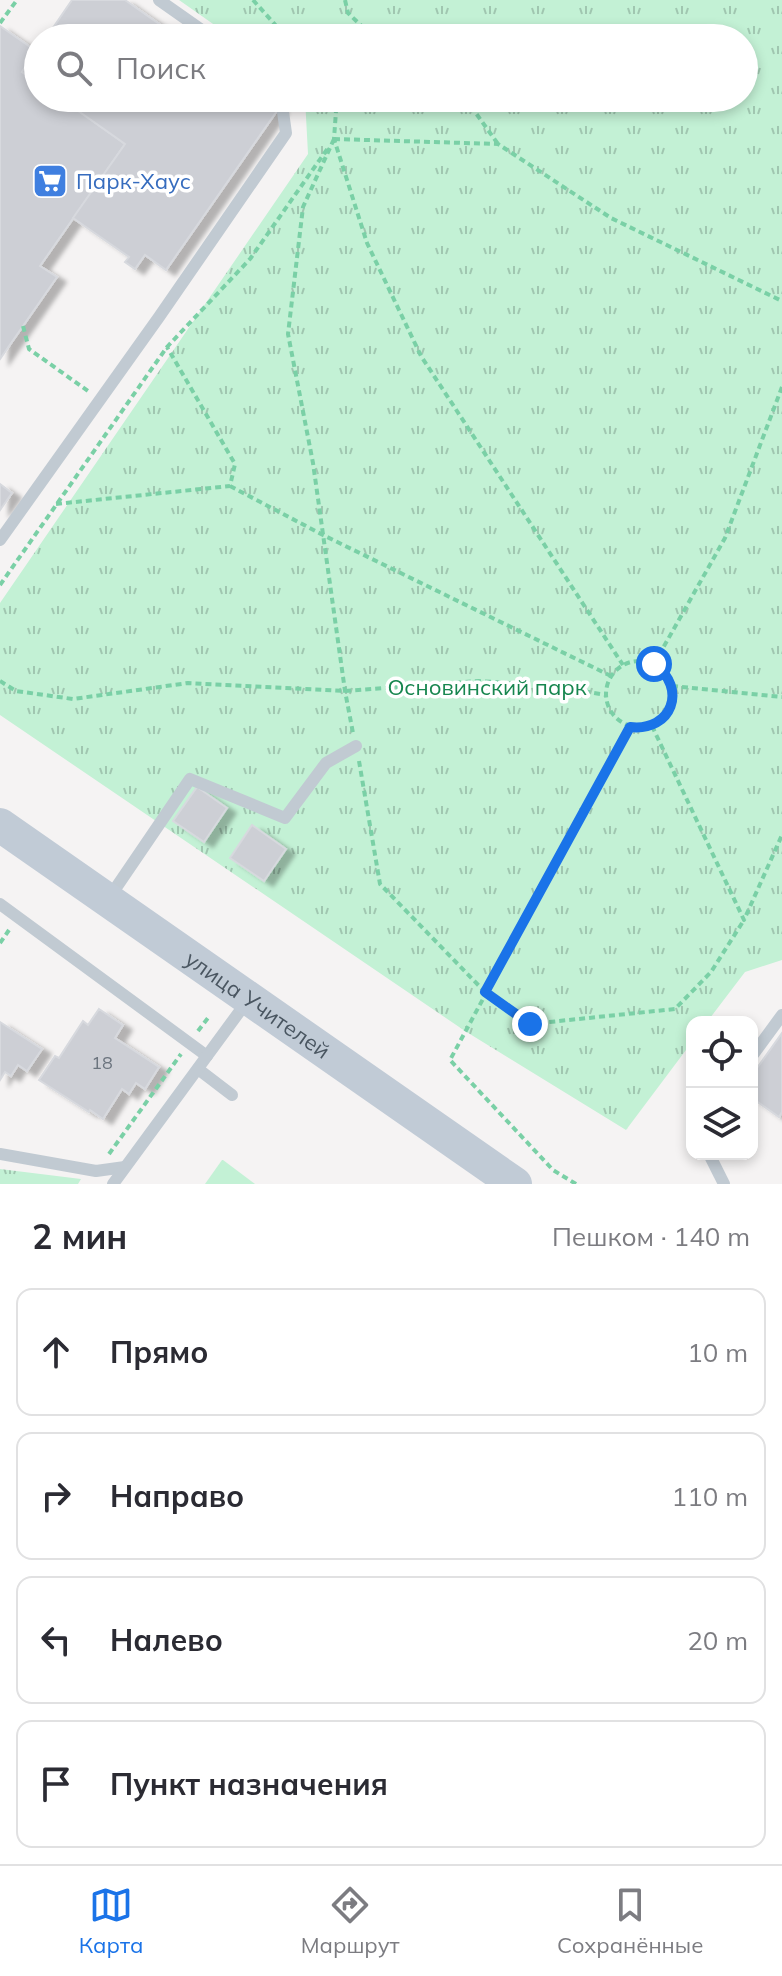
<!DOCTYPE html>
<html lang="ru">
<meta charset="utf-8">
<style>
:root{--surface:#fff;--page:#f2f2f3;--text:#2b2b33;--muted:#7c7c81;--line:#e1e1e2;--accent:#1a73e8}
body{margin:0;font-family:Mulish,sans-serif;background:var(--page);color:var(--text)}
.controls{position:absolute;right:24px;bottom:24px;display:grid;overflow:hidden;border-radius:16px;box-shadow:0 4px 12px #0003}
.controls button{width:72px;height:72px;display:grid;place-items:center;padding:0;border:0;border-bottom:2px solid var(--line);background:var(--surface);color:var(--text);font:40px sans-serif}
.stop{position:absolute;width:24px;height:24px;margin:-18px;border:6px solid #1a73e8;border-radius:50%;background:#fff}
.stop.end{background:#1a73e8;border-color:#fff;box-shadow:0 2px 8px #0008}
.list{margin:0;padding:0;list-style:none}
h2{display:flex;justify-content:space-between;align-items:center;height:104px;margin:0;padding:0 32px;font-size:34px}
h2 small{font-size:26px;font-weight:400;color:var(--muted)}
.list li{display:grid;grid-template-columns:52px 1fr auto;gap:24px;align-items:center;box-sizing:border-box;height:128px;margin:0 16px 16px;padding:0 16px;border:2px solid var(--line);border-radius:16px}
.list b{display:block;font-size:30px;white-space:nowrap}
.list em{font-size:26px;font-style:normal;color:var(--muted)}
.icon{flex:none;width:44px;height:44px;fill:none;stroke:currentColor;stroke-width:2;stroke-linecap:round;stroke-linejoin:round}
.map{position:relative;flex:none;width:782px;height:1184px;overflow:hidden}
.search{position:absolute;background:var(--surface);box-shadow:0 4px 12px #0003;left:24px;right:24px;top:24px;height:88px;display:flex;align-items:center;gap:20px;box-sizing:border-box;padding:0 28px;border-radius:44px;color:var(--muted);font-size:30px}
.sheet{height:680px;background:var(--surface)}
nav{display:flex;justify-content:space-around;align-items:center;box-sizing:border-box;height:112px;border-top:2px solid var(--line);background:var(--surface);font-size:22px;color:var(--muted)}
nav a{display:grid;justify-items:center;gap:4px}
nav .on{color:var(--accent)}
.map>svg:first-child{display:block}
.green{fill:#c3f1d5}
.park{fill:url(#park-tufts)}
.building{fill:#cdcfd5;stroke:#d7d9de;stroke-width:2;filter:url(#shadow)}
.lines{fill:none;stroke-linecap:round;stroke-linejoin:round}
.path{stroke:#7ad0a6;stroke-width:4;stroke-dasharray:6 4;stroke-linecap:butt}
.lane{stroke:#c1cad2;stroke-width:12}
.secondary{stroke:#c1cbd6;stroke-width:34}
.route{stroke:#1a73e8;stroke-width:10}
.labels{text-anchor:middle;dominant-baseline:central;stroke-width:7;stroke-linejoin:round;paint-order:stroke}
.number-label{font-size:18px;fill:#6b747e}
.shop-label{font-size:22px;fill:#366cbe;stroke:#fff;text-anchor:start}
.park-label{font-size:22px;fill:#17864f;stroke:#fff}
.street-label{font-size:22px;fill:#4a5661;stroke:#fff}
</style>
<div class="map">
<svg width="782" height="1184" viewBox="0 0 782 1184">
<defs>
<pattern id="park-tufts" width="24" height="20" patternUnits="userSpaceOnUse" patternTransform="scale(2)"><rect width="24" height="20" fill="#c3f1d5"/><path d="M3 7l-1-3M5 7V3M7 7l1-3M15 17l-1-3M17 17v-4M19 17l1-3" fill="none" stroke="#a0c6b0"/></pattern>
<filter id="shadow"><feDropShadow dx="9" dy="5" stdDeviation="2" flood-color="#0004"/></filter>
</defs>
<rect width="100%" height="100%" fill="#f5f3f3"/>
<polygon class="green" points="222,1160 223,1160 255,1184 205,1184"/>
<g class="park">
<polygon points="179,0 782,0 782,960 745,972 707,1022 692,1022 692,1042 626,1130 465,1031 0,715 0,603 308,154 305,98 744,98 744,38 233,38"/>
<polygon points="0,1169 81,1179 78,1184 0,1184"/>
</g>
<g class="building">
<polygon points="72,0 125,0 179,38 46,38"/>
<polygon points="0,26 36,51 22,72 38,83 38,98 60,98 125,144 40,266 57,277 0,359"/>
<polygon points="38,49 38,83 22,72"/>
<polygon points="60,98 265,98 279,108 166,270 145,255 135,269 125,262 129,257 73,218 125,144"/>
<polygon points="0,484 12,493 0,510"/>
<polygon points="197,787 227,808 204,842 173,821"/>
<polygon points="252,825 286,849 264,881 230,858"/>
<polygon points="99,1009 123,1025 115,1038 159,1067 145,1089 136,1083 129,1094 122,1089 103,1119 90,1110 89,1112 39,1080 55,1056 59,1058 83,1021 88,1025"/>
<polygon points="0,1022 42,1049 27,1071 18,1065 11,1076 5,1072 0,1080"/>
<polygon points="782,1033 782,1112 779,1117 752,1098 752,1075"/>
</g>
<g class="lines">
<g class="path">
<polyline points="253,0 287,38"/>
<polyline points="345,0 348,13 374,38"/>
<polyline points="0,23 17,0"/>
<polyline points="331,98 336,111 334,139 367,243 421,356 623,665"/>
<polyline points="465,98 498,144"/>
<polyline points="334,139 303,207 288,334 313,463 345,691 353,733"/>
<polyline points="334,139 498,144 611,218 782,301"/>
<polyline points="23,326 29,349 88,391"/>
<polyline points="230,486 323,535 611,676"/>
<polyline points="56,504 230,486 235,464 167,347"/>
<polyline points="0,585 167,347 250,259 328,148"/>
<circle cx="639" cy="694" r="33"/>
<polyline points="654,664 725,538 782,387"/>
<polyline points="0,681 16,691 73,699 188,683 345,691 479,681 553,686 606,695"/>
<polyline points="672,686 782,697"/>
<polyline points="652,726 744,920 782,835"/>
<polyline points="359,761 380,884 485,992 530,1024 675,1009 711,972 744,920"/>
<polyline points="0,943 9,930"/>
<polyline points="198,1031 208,1018"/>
<polyline points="109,1154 181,1054"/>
<polyline points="576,1184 553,1170 450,1060 630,727"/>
</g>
<g class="lane">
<polyline points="159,0 213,38"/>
<polyline points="0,540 159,317 286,133 281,98"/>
<polyline points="109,898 190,779 285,818 326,763 356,746"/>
<polyline points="0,904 207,1056"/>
<polyline points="752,1056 782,1015"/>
<polyline points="198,1069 232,1095"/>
<polyline points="0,1154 96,1171 125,1167"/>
<polyline points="709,1154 724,1184"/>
<polyline points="113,1184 248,1000"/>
</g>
<path class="secondary" id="s1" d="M 0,825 L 515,1184"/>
</g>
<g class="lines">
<path class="route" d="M 530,1024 L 485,992 L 630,727 C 672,732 688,688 654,664"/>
</g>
<defs>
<g id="supermarket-square" transform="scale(1.8)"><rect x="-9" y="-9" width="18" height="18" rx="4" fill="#3f7fe0" stroke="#fff"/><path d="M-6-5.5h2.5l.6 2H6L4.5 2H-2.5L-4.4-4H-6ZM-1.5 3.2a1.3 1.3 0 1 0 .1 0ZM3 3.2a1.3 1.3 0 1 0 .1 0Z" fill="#fff"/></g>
</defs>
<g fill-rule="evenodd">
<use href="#supermarket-square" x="50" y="181"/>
</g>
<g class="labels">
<g class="number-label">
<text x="102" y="1062">18</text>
</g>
<g class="shop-label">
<text x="76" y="181">Парк-Хаус</text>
</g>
<g class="park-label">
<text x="487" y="687">Основинский парк</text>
</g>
<g class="street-label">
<text stroke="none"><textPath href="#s1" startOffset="314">улица Учителей</textPath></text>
</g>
</g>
</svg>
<div class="controls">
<button><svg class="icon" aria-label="locate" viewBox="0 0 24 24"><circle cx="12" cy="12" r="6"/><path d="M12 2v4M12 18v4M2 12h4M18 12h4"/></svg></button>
<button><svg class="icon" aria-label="layers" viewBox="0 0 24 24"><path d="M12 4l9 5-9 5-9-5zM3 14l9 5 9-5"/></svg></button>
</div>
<div class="stop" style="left:654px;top:664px"></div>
<div class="stop end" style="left:530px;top:1024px"></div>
<div class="search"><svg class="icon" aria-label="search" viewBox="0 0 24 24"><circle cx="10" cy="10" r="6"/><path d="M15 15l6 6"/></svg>Поиск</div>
</div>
<section class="sheet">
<h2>2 мин<small>Пешком · 140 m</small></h2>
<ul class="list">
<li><svg class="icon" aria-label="ahead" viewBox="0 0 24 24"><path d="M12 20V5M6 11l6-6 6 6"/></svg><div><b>Прямо</b></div><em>10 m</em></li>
<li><svg class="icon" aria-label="right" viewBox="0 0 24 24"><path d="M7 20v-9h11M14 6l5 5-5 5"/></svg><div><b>Направо</b></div><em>110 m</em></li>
<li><svg class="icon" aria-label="left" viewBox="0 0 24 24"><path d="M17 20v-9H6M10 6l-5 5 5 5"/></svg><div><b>Налево</b></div><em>20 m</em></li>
<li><svg class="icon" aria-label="arrive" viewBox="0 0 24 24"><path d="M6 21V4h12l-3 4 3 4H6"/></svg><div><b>Пункт назначения</b></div></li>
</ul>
</section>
<nav>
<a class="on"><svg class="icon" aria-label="map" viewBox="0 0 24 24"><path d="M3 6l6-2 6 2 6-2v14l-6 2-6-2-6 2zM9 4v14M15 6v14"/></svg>Карта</a>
<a><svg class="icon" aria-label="directions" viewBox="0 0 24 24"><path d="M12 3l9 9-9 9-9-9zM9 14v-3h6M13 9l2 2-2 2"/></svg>Маршрут</a>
<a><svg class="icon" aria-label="saved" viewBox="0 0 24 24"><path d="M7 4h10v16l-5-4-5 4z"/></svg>Сохранённые</a>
</nav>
